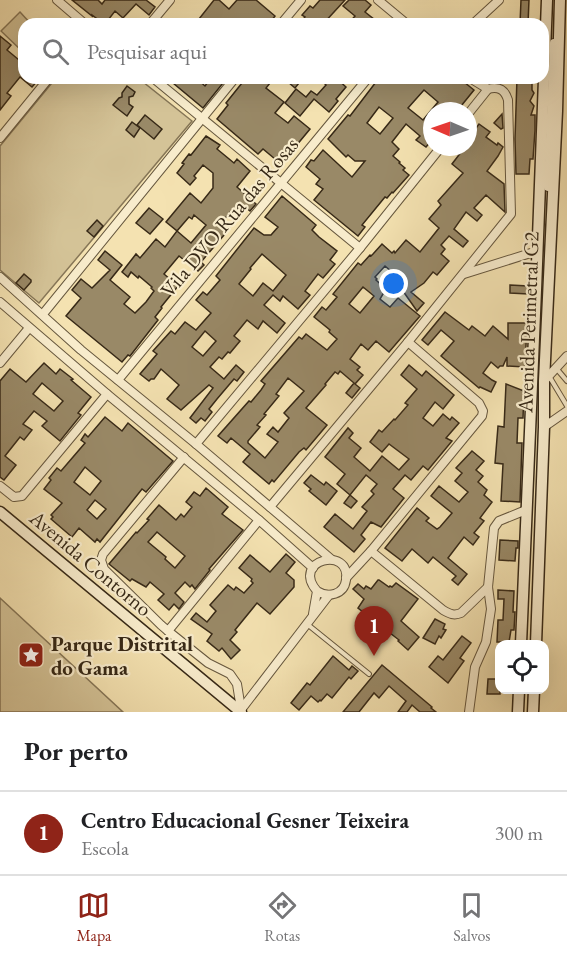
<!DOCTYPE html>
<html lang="pt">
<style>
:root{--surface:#fff;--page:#f6f6f6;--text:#202124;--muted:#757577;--line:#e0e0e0;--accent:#8f2418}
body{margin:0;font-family:"EB Garamond",serif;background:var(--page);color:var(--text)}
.controls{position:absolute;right:18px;bottom:18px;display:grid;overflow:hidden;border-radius:12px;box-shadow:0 6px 24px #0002}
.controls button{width:54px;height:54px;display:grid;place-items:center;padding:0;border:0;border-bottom:2px solid var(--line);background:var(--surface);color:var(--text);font:30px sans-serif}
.compass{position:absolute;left:423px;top:102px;width:54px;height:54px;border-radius:50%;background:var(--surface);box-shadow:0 6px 24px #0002;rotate:272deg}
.you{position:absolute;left:394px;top:284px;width:21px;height:21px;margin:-15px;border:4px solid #fff;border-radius:50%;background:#1a73e8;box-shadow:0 0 0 9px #1a73e833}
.badge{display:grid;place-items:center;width:39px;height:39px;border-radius:50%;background:var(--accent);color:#fff;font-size:20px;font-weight:700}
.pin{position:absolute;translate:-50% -50px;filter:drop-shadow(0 2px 3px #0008)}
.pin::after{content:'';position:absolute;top:32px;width:21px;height:18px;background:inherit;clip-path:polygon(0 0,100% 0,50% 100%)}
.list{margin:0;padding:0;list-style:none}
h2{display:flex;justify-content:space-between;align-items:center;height:78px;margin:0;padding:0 24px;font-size:26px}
h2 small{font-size:20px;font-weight:400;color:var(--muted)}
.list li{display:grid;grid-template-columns:39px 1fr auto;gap:18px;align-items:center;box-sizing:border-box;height:84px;padding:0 24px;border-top:2px solid var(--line)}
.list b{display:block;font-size:22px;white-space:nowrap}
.list p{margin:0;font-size:20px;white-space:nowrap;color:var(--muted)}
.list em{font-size:20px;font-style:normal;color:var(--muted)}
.icon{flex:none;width:33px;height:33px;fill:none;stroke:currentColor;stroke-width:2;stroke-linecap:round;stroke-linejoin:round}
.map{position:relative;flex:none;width:567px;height:712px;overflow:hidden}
.search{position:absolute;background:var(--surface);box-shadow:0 6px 24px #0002;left:18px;right:18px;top:18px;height:66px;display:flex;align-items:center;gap:15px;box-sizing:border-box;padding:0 21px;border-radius:18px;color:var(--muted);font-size:22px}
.sheet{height:162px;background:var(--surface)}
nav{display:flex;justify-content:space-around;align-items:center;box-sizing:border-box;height:84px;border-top:2px solid var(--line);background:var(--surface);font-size:16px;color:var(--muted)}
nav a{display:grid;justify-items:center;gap:3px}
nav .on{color:var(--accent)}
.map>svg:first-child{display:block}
.green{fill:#d4c397;stroke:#867657;stroke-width:1.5}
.building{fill:#998967;stroke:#372917;stroke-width:1.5;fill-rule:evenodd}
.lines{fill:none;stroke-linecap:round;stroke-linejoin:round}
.lane-casing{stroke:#66573e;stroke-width:6}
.street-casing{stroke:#66573e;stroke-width:10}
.secondary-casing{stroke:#372917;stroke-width:13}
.lane{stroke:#f8eccc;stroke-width:4}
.street{stroke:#f8eccc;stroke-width:8}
.secondary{stroke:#f8eccc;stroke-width:10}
.labels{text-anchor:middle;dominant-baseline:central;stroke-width:4.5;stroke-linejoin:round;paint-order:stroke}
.street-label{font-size:21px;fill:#372917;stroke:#f8eccc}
.poi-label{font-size:21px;font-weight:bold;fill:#372917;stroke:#f8eccc;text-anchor:start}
</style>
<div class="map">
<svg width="567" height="712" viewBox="0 0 567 712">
<rect width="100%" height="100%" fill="#f4e2b1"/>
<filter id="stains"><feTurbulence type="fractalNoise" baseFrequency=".00333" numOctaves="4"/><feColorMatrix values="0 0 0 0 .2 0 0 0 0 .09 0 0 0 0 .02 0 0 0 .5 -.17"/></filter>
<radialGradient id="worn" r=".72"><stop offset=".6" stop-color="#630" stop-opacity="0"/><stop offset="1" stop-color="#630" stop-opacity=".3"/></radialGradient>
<g class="green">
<polygon points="20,12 31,24 24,24 24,53 1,31"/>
<polygon points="56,78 138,78 192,121 39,303 0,270 0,146"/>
<polygon points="0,598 123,712 0,712"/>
</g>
<g class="building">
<polygon points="72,0 98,0 102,4 105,0 146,0 155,7 149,15 136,4 123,18 115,11 105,24 104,24 92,15 92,16"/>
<polygon points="214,0 219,0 229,9 237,0 256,0 275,16 272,20 275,24 195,24"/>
<polygon points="320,0 345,0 323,24 299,24 305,17 302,15 310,6 313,8"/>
<polygon points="349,0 365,0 371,5 365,12 375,20 372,24 348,24 355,16 343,6"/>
<polygon points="521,0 529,0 528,24 520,24"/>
<polygon points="0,36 11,45 7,50 19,60 24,53 24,78 40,78 32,87 20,77 7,93 11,96 0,110"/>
<polygon points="167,78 196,78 205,86 211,78 227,78 203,108"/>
<polygon points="246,78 274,78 266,88 284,102 275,113 288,123 294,116 310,129 281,164 263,149 258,154 217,119 228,105 226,103"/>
<polygon points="292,78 303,78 295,88 288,82"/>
<polygon points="326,78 336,78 346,87 336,99 338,101 329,112 314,99 300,116 285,103 296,89 306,97 311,91 317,95 326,85 323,82"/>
<path d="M 379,78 L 459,78 L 474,90 L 457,111 L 432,111 L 432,140 L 426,147 L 416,140 L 420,136 L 406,124 L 392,142 L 399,149 L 393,156 L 400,162 L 399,163 L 405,168 L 403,170 L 409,175 L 393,193 L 392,192 L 387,198 L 385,197 L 362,225 L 365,227 L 358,236 L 314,200 L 323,189 L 316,184 L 320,179 L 306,167 L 311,160 L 314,161 L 323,150 L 352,177 L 365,161 L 355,161 L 348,155 L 346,157 L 328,139 L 348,115 L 350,116 ZM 424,90 L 438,102 L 423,120 L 408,108 ZM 379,107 L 393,118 L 380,134 L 367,123 Z"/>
<polygon points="517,78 532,78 532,90 534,93 530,101 534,106 531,115 535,115 535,130 533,159 530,159 529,174 516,174 515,139"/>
<polygon points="127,86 135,92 133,96 129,97 129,104 133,107 127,116 113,105 119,98 122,97 122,93"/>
<polygon points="502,114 503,128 501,129 494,123"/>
<polygon points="145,115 162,129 154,139 137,125"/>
<polygon points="132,122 140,128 134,137 126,130"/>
<path d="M 479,124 L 490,132 L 486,137 L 497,145 L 498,143 L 503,147 L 498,156 L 487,171 L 504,184 L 505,212 L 486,195 L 474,208 L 482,215 L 477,221 L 466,212 L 454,229 L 468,241 L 463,247 L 449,236 L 441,245 L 445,249 L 441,254 L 449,261 L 437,275 L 433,272 L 424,283 L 411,292 L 424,303 L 417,311 L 398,284 L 400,282 L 393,273 L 385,266 L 375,277 L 377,279 L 376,280 L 386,289 L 380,299 L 390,307 L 398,298 L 420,316 L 389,352 L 376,341 L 368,350 L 361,344 L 350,359 L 360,367 L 357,370 L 363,375 L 355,384 L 360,388 L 352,398 L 346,393 L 354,383 L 340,371 L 338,374 L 335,372 L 325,384 L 326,385 L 306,408 L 327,425 L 306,450 L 304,448 L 299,452 L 274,482 L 272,480 L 269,484 L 243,462 L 250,454 L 231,438 L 227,443 L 218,436 L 249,401 L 251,402 L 261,390 L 265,384 L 261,381 L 299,337 L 302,339 L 306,334 L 327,350 L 328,349 L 337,339 L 329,332 L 330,330 L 314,317 L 322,307 L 326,310 L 337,297 L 333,294 L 358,263 L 361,265 L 370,255 L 371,256 L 373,254 L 382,244 L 392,253 L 394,251 L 395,253 L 406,240 L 420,252 L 439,228 L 429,219 L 441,205 L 438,201 L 463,173 L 452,164 L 462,151 L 457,147 L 468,147 L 468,139 ZM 363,287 L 374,296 L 360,313 L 349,304 ZM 288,378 L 304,391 L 284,413 L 289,418 L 278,432 L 273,427 L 267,434 L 278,442 L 265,458 L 248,443 L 248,441 L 260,427 L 257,425 L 266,415 L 264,414 L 279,396 L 276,394 Z"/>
<path d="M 206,136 L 220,145 L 217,149 L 234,163 L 237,159 L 250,171 L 237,187 L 256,204 L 250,211 L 245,207 L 238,216 L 231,211 L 222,222 L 230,228 L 201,262 L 204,265 L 198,271 L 179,256 L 164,274 L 178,286 L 161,307 L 162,308 L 155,317 L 158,320 L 130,356 L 128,355 L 122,362 L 66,316 L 81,298 L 72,290 L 81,279 L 92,288 L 110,270 L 98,260 L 105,251 L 122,265 L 110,280 L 130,297 L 124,304 L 135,313 L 146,302 L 154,291 L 151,288 L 152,287 L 139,276 L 138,278 L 131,272 L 128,277 L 122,272 L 136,254 L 140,258 L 156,239 L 165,247 L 177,231 L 166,222 L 190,193 L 201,203 L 213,188 L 213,173 L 203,165 L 194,176 L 196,178 L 190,185 L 177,173 L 184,164 L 182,163 L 189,154 L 191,155 ZM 194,215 L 206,225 L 191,243 L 177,231 L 189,217 L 192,219 Z"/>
<path d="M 282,196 L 316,225 L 312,230 L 319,237 L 337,251 L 330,260 L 335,264 L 323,278 L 318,274 L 305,291 L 310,295 L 298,309 L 283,296 L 280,301 L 273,295 L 264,305 L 285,323 L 277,333 L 263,321 L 258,329 L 247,320 L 234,336 L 240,341 L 230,353 L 228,352 L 222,359 L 219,357 L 210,367 L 224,379 L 236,365 L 244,372 L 237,381 L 234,379 L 217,399 L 209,409 L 212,412 L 205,421 L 201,418 L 196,423 L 190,418 L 213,388 L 209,385 L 181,410 L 167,399 L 179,385 L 161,369 L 154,379 L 151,379 L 149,381 L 140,374 L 157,354 L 153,351 L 171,331 L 175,334 L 185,322 L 196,330 L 211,313 L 196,300 L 203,292 L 207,295 L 220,280 L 216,276 L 254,228 L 264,235 L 271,235 L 278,227 L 265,217 ZM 262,254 L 286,275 L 273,291 L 263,283 L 253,296 L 239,284 L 251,269 L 250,268 ZM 205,331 L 216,341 L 203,356 L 192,347 Z"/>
<polygon points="149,208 163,219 150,234 136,223"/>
<polygon points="97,220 103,226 94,237 87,231"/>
<polygon points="24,274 31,280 31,282 24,290 16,283"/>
<polygon points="510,285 528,286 528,294 510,293"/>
<polygon points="445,312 469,330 472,326 485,336 493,326 508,339 508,323 527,323 525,367 507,366 507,357 503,366 500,366 498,368 491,362 483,373 492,380 496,382 491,392 480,387 479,388 441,356 454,341 441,330 428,345 422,340"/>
<path d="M 44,363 L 56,374 L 60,369 L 73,379 L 71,380 L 91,397 L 78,413 L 81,415 L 60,441 L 42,426 L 47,421 L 34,411 L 23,424 L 32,430 L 24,440 L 20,437 L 5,456 L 16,465 L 4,480 L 0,477 L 0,381 L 10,369 L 26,382 ZM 42,383 L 63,401 L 54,411 L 33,394 Z"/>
<polygon points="409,365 422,376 426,371 454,395 443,409 435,402 423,418 433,426 443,414 450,420 452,417 459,423 446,438 452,441 428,470 423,466 411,480 405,475 393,489 404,498 381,527 371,522 361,535 365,539 354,552 324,527 335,514 353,529 367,511 362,507 374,494 371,491 377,484 366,475 350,495 337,484 345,474 325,457 348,428 353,433 349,438 361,448 354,457 370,471 382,456 399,470 409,459 389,444 382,452 370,442 379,430 382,432 394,419 395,420 408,405 405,403 417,389 401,375"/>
<polygon points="506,384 524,391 523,418 518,418 517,443 522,443 520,502 501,501 503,464 495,463 498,426 504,427"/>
<path d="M 105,417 L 122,431 L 128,423 L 173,461 L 146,492 L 142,489 L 100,542 L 97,539 L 95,542 L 79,528 L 72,537 L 51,519 L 53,517 L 51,515 L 62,503 L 44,489 L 51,480 L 49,478 L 57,468 L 61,471 L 85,443 L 81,440 L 85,434 L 88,437 ZM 85,467 L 101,481 L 90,495 L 74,482 ZM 95,500 L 106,509 L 97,519 L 87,510 Z"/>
<polygon points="472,451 484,461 476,470 483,476 478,482 487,490 484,495 492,502 480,518 484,521 474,533 479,537 473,545 464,537 448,558 467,574 458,585 452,580 456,576 433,557 428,563 412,549 402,561 385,548 417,508 429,518 426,521 437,529 440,527 452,513 431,496 439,486 459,502 468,492 455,481 462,473 456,468"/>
<polygon points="311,475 324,485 326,482 337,491 326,505 309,491 311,489 304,483"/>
<path d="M 206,488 L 228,507 L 222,514 L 243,530 L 209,569 L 210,570 L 195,589 L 192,585 L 190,587 L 185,582 L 175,593 L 184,602 L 179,609 L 174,604 L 169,610 L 158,600 L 164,594 L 150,582 L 146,587 L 132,579 L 130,581 L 109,564 L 136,532 L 137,533 L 149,520 L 147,519 L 159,505 L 176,520 L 181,514 L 184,517 L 192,507 L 186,502 L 194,492 L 200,496 ZM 157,532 L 185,556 L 175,568 L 165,559 L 166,557 L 148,542 Z"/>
<polygon points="350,495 357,501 351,508 344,503"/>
<polygon points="500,540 518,541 518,548 516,548 515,561 499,560"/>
<polygon points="286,554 295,562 286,573 294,580 294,587 270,614 257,603 235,630 237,632 230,640 240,650 231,659 222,648 219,651 207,641 212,634 191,619 196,613 207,622 216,611 210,605 228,585 234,590 236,587 244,593 253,583 251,581 252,579 239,568 250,555 270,572"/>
<polygon points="378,580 379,580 389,587 390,586 392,587 396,583 418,599 401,621 419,637 408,650 398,641 399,640 358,608 364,599 353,589 358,584 364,589 366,586 371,589"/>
<polygon points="498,590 514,591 513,612 515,612 514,630 511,630 509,642 497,642 498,620 503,620 504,599 498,599"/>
<polygon points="435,619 445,624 443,629 446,630 441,638 439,636 435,644 423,638"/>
<polygon points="462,636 471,643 460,658 464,661 448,683 429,667 438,656 443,660"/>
<polygon points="333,656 349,670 352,666 358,671 351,679 349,677 332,698 327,694 321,701 320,700 318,702 311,696 299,710 291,703 307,683 310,685"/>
<polygon points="382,665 432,707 431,708 436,712 420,712 412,705 407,712 398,712 406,701 389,686 379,698 374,693 359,712 343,712"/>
<polygon points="488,679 500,679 500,694 487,694"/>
</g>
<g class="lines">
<g class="lane-casing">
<g id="lane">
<polyline points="556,368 567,381"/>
<polyline points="549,376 567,406"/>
<polyline points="307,624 369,674"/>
</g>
</g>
<g class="street-casing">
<g id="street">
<polyline points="57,0 85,24"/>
<polyline points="378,0 407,24"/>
<polyline points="150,24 170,0"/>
<polyline points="281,24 301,0"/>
<polyline points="473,24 499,0"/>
<polyline points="153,78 360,248"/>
<polyline points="468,114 488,89"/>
<polyline points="0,138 49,78"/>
<polyline points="548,187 554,43"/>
<polyline points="464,274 537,251"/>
<polyline points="0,277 81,350 196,444 331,559"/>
<polyline points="0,302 107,394 259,520 313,568"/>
<polyline points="43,314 235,78"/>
<path d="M 408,342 L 511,214 L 508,100 C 505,90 499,86 488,89 L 470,78"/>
<polyline points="0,363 29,328"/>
<polyline points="118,380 368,78"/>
<polyline points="544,381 567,356"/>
<polyline points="544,427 567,411"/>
<polyline points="196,444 360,248 441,147"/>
<polyline points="184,457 103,554 101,560 104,569 161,625 168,631 259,520"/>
<polyline points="0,486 14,497 22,496 107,394"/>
<polyline points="270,507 408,342 479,403 483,411 482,416 371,551 346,578"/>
<path d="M 371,551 L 443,610 C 450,614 454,616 461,613 L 488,587"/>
<path d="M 313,614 L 317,591 C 290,560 351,545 346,580 C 344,595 328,598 317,591"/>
<polyline points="168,631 208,663 230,674 237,684 241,709"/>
<polyline points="240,711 329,595"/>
<polyline points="469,712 475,667 486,642 491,609 488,587 494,528 499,521 526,510"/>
</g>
</g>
<g class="secondary-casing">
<g id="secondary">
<polyline points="0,512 241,712"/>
<polyline points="521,644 536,290 547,0"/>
<polyline points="536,644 544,427 544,381 557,111 560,0"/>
<polyline points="518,712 519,690"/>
<polyline points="533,712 534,690"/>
</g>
</g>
<use href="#lane" class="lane"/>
<use href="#street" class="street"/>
<use href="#secondary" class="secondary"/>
</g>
<defs>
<g id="sight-square" transform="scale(1.35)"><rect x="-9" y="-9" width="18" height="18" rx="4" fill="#8f2418" stroke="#f8eccc"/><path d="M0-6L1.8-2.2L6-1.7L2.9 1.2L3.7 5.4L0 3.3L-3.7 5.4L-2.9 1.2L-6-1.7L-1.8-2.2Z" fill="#fff"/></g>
</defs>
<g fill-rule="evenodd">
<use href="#sight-square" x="31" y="655"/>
</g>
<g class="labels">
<g class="street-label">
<text transform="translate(229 217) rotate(-50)">Vila DVO Rua das Rosas</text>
<text transform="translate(528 322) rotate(-88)">Avenida Perimetral G2</text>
<text transform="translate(91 563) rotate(40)">Avenida Contorno</text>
</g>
<g class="poi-label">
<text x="51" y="643">Parque Distrital<tspan x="51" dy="24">do Gama</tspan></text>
</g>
</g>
<rect width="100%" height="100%" filter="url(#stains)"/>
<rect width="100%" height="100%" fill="url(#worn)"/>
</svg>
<div class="controls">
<button><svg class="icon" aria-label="locate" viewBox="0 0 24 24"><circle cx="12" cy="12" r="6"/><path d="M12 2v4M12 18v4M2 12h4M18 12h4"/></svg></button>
</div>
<svg class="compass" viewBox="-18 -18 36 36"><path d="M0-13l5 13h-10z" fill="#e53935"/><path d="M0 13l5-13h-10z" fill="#757577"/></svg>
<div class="you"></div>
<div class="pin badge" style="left:374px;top:656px">1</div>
<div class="search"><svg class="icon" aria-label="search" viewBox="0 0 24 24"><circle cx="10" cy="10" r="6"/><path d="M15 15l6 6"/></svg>Pesquisar aqui</div>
</div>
<section class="sheet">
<h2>Por perto<small></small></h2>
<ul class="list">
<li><span class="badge">1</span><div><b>Centro Educacional Gesner Teixeira</b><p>Escola</p></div><em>300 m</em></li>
</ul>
</section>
<nav>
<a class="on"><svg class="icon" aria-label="map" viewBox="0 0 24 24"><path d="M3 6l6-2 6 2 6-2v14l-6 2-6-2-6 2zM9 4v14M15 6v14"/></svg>Mapa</a>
<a><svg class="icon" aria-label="directions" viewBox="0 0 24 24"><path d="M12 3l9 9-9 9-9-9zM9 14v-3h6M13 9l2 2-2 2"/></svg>Rotas</a>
<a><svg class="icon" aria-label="saved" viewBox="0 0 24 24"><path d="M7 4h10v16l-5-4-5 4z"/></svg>Salvos</a>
</nav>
